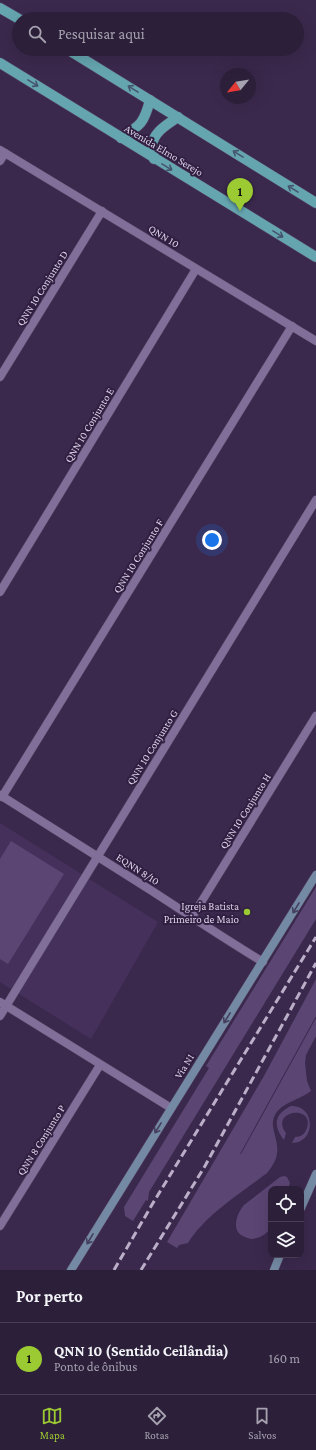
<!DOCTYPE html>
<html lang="pt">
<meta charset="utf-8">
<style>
:root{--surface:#2c1f3a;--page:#342742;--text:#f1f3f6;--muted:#a6a2af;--line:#483d54;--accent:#9cca32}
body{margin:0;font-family:"Crimson Pro",serif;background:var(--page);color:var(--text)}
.controls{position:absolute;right:12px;bottom:12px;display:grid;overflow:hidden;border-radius:8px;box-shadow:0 4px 16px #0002}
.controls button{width:36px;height:36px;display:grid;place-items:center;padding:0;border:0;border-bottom:1px solid var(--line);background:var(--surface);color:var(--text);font:20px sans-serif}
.compass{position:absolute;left:220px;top:68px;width:36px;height:36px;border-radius:50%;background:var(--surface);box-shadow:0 4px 16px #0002;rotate:240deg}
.you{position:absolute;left:212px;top:540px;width:14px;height:14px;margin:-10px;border:3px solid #fff;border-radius:50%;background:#1a73e8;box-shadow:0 0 0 6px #1a73e833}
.badge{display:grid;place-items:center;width:26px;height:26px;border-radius:50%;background:var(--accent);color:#111;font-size:13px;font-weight:700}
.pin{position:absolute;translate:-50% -33px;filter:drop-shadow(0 1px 2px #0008)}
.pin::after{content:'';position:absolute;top:21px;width:14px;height:12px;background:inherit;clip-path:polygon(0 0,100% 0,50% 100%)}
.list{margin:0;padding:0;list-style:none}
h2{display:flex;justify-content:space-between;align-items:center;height:52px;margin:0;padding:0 16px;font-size:17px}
h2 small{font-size:13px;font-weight:400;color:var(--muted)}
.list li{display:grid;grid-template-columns:26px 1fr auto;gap:12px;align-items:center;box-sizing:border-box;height:72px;padding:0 16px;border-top:1px solid var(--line)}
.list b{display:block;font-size:15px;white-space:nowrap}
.list p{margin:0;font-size:13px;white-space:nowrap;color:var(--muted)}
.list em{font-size:13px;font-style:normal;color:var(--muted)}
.icon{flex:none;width:22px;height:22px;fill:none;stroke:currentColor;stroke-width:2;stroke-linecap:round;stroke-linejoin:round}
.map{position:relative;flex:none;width:316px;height:1270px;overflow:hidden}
.search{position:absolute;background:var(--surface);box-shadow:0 4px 16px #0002;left:12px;right:12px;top:12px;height:44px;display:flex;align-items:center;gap:10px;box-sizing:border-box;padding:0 14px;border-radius:22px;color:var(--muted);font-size:15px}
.sheet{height:124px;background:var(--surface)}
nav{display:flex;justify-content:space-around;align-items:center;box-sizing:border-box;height:56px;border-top:1px solid var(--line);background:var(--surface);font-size:11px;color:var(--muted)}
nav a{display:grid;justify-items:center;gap:2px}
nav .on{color:var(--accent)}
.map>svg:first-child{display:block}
.built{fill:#45305b}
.green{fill:#5b4573}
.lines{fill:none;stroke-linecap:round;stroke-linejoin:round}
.minor-casing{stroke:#564665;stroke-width:9}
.secondary-casing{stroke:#564665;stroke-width:9}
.primary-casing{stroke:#564665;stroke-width:11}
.minor{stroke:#826f99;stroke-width:8}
.secondary{stroke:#748aa4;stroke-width:8}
.primary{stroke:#65a5af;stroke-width:10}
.rail{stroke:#baaec8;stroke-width:3;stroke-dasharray:8 4;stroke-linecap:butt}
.oneway{stroke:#46556e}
.oneway2{stroke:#453f5f}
.poi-dot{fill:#9cca32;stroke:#311f42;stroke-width:1.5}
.labels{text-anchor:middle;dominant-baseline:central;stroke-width:4;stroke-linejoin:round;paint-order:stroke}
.street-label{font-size:11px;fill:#dcd2e9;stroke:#311f42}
.poi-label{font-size:11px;fill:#dcd2e9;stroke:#311f42;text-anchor:end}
</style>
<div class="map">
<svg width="316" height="1270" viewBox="0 0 316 1270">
<rect width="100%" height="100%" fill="#3b294d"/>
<polygon class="built" points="0,823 158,922 91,1039 0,982"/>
<g class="green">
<polygon points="11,841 64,874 8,964 0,959 0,859"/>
<polygon points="316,887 316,919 149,1192 148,1201 146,1200 133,1221 125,1216 124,1207 209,1068 206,1066"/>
<path d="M 316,979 L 316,1016 L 240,1154 L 241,1154 L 316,1018 L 316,1036 L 306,1055 L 305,1063 L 307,1081 L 311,1091 C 301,1099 281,1103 275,1115 C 266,1132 290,1147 267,1173 C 241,1193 205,1215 188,1243 L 179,1245 L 177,1248 L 167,1242 L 264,1076 Z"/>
<path d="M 291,1106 C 316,1105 316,1143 292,1143 L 295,1137 C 301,1137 305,1134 307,1128 C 315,1104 269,1110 286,1133 L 284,1140 C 273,1126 274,1114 291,1106 Z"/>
<path d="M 284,1176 L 287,1177 L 290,1183 L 288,1189 L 271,1189 L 271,1226 C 267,1235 260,1238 251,1239 C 248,1238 244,1237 241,1235 C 231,1228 238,1212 244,1205 L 280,1177 Z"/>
</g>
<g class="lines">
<g class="minor-casing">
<g id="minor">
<polyline points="0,150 316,341"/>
<polyline points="0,161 5,153"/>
<polyline points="0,377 102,211"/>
<polyline points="0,592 196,269"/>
<path d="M 0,795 C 51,827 102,859 152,891 C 189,915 225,939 263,962"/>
<polyline points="2,797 292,326"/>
<polyline points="192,917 316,716"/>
<polyline points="0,1002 171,1108"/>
<polyline points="0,1016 316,500"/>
<polyline points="0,1226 100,1065"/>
</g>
</g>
<g class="secondary-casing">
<g id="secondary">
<polyline points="301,1208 316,1174"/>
<polyline points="71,1270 316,875"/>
<polyline points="274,1270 280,1255"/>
</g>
</g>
<g class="primary-casing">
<g id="primary">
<polyline points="0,8 19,19"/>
<polyline points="67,49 316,203"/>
<polyline points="0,63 316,257"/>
<path d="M 121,138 C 141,125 144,123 150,100"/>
<path d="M 154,159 C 154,155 152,150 152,146 C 153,132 168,124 178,117"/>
</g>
</g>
<use href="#minor" class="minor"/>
<use href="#secondary" class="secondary"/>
<use href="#primary" class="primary"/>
<g class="rail">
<polyline points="114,1270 153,1203 316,937"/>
<polyline points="141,1270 205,1166 316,963"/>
</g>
</g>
<defs><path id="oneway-shaft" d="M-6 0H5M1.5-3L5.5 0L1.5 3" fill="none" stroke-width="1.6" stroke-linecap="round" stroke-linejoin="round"/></defs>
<g class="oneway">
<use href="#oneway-shaft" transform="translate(33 83) rotate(32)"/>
<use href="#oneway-shaft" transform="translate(133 89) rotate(-148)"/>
<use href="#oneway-shaft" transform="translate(238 154) rotate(-148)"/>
<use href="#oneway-shaft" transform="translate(167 167) rotate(31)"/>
<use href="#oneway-shaft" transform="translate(293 189) rotate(-148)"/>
<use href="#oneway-shaft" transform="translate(278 234) rotate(31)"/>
</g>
<g class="oneway2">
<use href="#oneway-shaft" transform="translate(296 908) rotate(121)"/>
<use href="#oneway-shaft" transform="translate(227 1018) rotate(122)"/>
<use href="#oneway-shaft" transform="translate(158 1128) rotate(122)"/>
<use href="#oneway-shaft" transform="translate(90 1239) rotate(121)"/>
</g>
<circle class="poi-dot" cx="247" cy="912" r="4"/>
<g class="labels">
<g class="street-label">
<text transform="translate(164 150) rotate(31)">Avenida Elmo Serejo</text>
<text transform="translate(164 236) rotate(32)">QNN 10</text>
<text transform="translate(42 288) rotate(-58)">QNN 10 Conjunto D</text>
<text transform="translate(89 425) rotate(-59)">QNN 10 Conjunto E</text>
<text transform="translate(138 556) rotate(-58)">QNN 10 Conjunto F</text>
<text transform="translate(152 747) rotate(-58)">QNN 10 Conjunto G</text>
<text transform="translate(245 811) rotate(-58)">QNN 10 Conjunto H</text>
<text transform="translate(138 869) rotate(33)">EQNN 8/10</text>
<text transform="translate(184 1066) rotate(-58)">Via N1</text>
<text transform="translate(41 1140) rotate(-58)">QNN 8 Conjunto P</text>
</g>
<g class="poi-label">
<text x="239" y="906">Igreja Batista<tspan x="239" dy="13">Primeiro de Maio</tspan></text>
</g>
</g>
</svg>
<div class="controls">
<button><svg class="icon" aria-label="locate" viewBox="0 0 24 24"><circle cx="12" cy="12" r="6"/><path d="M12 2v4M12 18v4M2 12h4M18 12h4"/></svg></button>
<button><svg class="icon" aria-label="layers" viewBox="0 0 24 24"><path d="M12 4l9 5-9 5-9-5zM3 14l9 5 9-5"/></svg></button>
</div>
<svg class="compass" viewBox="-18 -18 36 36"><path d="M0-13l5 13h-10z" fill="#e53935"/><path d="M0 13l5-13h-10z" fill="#a6a2af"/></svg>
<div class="you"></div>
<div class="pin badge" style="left:240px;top:211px">1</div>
<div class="search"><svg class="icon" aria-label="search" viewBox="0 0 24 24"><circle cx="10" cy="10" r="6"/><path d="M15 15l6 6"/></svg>Pesquisar aqui</div>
</div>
<section class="sheet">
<h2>Por perto<small></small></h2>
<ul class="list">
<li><span class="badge">1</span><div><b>QNN 10 (Sentido Ceilândia)</b><p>Ponto de ônibus</p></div><em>160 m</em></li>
</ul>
</section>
<nav>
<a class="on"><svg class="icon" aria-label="map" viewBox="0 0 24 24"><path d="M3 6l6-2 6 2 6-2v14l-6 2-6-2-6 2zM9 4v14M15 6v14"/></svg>Mapa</a>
<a><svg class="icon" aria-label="directions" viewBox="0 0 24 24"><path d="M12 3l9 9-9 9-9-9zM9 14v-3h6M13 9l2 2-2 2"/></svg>Rotas</a>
<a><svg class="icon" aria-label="saved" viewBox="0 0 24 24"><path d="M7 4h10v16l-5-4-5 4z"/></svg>Salvos</a>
</nav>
